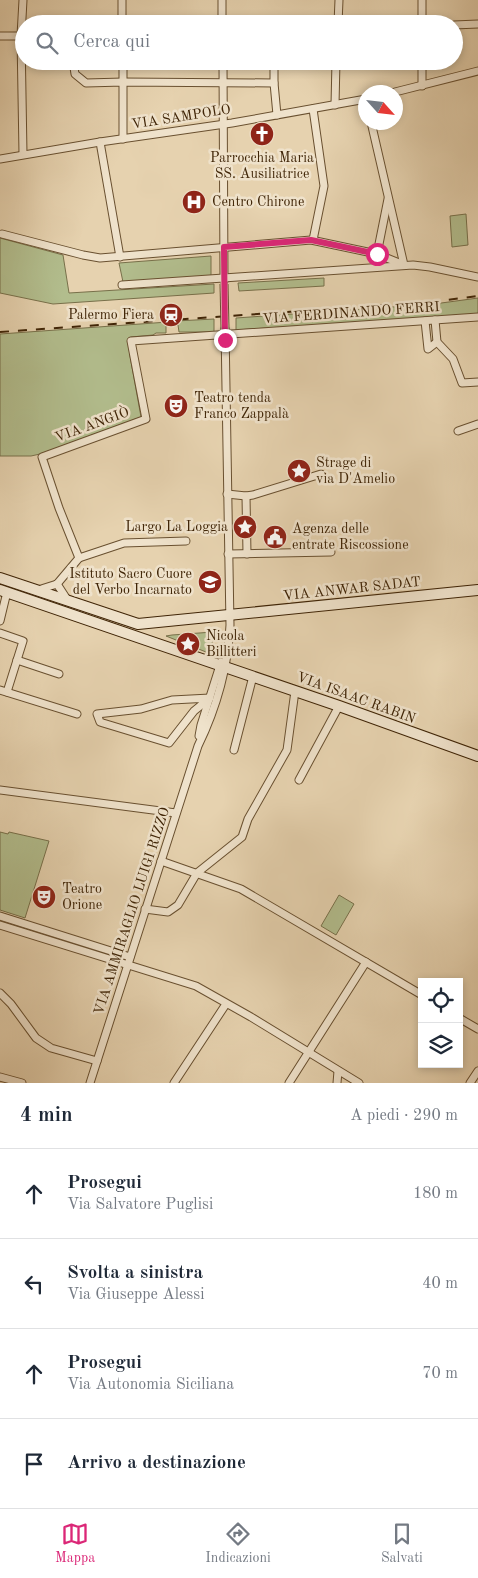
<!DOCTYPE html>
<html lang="it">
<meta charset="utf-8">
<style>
:root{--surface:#fff;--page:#f6f6f7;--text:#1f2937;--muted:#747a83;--line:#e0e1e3;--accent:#db2777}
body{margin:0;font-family:"Old Standard TT",serif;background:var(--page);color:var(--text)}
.controls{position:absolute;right:15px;bottom:15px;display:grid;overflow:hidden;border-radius:0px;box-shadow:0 2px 8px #0003}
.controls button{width:45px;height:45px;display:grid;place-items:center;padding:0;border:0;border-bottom:1px solid var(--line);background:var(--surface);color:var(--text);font:25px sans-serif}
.compass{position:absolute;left:358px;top:85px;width:45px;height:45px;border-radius:50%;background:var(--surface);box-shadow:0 2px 8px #0003;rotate:117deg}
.stop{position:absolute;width:15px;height:15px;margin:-11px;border:4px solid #db2777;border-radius:50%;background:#fff}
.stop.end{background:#db2777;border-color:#fff;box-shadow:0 1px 5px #0008}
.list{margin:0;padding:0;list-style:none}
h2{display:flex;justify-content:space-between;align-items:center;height:65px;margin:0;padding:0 20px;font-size:21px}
h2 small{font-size:16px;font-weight:400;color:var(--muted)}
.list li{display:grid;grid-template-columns:32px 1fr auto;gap:15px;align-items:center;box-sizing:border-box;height:90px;padding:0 20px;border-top:1px solid var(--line)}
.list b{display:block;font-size:19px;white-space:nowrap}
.list p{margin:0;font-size:16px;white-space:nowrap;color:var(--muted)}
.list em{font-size:16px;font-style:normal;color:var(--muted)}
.icon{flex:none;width:28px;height:28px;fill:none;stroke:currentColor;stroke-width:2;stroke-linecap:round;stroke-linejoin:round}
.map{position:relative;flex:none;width:478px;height:1083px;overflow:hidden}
.search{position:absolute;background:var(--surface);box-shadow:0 2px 8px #0003;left:15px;right:15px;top:15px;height:55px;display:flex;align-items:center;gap:12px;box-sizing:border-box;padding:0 18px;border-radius:28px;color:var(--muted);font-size:19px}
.sheet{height:425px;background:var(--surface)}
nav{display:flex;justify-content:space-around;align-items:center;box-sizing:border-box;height:70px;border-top:1px solid var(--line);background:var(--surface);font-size:14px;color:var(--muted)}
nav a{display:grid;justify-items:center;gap:2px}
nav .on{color:var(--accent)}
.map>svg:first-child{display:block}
.green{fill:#b2bd8d;stroke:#78704a}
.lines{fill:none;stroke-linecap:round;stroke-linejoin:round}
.street-casing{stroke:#695030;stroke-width:9}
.secondary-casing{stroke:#3f2406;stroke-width:12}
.street{stroke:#efe2cb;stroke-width:7}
.secondary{stroke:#efe2cb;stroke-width:10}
.rail{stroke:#3f2406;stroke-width:2;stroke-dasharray:9 9;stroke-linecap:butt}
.street-bridge-casing{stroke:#695030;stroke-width:9;stroke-linecap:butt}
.street-bridge{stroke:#efe2cb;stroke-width:7}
.route{stroke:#db2777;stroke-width:6}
.labels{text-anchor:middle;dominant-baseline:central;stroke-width:5;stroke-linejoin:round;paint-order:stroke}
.street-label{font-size:14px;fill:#3f2406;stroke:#efe2cb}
.poi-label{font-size:14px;fill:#3f2406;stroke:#efe2cb;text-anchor:start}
</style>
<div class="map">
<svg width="478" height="1083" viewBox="0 0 478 1083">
<rect width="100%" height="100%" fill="#e6d2af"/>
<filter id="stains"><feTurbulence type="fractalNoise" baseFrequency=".004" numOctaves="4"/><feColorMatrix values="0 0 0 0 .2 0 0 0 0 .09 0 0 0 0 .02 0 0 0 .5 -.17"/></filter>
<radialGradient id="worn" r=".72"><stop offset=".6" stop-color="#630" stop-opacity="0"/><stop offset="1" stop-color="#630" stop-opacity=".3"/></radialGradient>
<g class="green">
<polygon points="466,214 468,245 452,247 450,216"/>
<polygon points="0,238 63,255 69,293 214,284 214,293 53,304 0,293"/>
<polygon points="211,256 211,276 123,282 119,263"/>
<polygon points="324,278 324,286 239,291 238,283"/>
<polygon points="478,298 478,314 236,330 236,318 434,304"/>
<polygon points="214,319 214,332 179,332 178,325 176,325 176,321"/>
<polygon points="168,322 168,325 166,326 166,333 156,333 153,335 131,337 128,339 130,356 141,417 40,454 31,456 0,456 0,334"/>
<polygon points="213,632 211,654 166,636 172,635"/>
<polygon points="0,832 8,834 9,832 49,841 25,918 0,910"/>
<polygon points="339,895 354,904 336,935 321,926"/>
</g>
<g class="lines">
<g class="street-casing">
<g id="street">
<polyline points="122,0 122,24"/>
<polyline points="222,0 222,24"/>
<polyline points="422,0 422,24"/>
<polyline points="338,24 339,0"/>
<polyline points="454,25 478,24"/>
<polyline points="0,36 24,36"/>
<polyline points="73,61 75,74 86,83 123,82 274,83"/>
<polyline points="123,61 123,139"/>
<polyline points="223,61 224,281"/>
<polyline points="274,61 274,83 277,115"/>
<polyline points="422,61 422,86"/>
<polyline points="395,92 478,71"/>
<polyline points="335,105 336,61"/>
<polyline points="371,122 404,265"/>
<polyline points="100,142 120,257"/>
<polyline points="23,154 21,36 23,0"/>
<polyline points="0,159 100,142 232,123 366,99"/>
<polyline points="2,234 83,255 100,258 311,240 377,254 404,265"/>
<polyline points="313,240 324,186 313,109"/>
<polyline points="377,254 388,199"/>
<polyline points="122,285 413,265 430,267 478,277"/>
<polyline points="435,320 437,342 453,359 462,383 478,382"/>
<polyline points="425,321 428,349 437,342"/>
<polyline points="458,431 478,424"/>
<polyline points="227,494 246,496 253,495 321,474"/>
<polyline points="246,496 247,554"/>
<polyline points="228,554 331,552"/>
<polyline points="79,558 124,543 186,541"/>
<polyline points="57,584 79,558 59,508 42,457 146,419 131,341 478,317"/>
<polyline points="57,584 68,601"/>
<polyline points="38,590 57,584"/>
<polyline points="0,621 7,592"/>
<polyline points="0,633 23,641 7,692"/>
<polyline points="17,660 59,674"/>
<polyline points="0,690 77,714"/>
<polygon points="210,698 194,711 169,743 103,723 100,722 97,714 141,709 172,700"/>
<polyline points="199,736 201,725 221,662"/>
<polyline points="234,750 253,676"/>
<polyline points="299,780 339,706"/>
<polyline points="0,790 176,813"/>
<polyline points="161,861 241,889 422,995"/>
<polyline points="145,909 168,912 178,905 197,873 242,837 248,819 287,750 295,691"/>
<polyline points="0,916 130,957"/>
<polyline points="0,925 196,986 251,1017 359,1083"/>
<polyline points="0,993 11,1004 36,1038 51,1048 97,1061"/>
<polyline points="459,1018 478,1029"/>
<polyline points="0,1077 22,1083"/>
<path d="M 90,1083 L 198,746 C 216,709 228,667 230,625 L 225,329"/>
<polyline points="174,1083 226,1004"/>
<polyline points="289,1083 366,962"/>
<polyline points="337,1083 338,1071"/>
<polyline points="470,1083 478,1071"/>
</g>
</g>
<g class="secondary-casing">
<g id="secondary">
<polyline points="0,578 138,624 478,590"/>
<polyline points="0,590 339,706 478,756"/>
</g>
</g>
<use href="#street" class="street"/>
<use href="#secondary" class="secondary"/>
<polyline class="rail" points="0,332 430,302 478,296"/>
<g class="street-bridge-casing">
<polyline id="street-bridge" points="224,284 225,329"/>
</g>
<use href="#street-bridge" class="street-bridge"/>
</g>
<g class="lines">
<polyline class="route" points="225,340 224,247 311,240 377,254"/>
</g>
<defs>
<g id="church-disc" transform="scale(1.25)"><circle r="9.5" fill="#8f2418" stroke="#efe2cb"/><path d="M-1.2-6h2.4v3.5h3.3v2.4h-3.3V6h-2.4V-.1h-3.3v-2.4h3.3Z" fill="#fff"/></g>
<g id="hospital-disc" transform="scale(1.25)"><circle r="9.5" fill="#8f2418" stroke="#efe2cb"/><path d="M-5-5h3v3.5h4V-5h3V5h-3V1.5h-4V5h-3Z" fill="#fff"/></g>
<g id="station-disc" transform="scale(1.25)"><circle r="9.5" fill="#8f2418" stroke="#efe2cb"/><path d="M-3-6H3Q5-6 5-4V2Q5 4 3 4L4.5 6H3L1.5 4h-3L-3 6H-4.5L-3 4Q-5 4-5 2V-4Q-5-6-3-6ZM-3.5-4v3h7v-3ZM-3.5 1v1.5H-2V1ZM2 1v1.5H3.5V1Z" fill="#fff"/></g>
<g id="theatre-disc" transform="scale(1.25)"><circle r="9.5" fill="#8f2418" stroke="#efe2cb"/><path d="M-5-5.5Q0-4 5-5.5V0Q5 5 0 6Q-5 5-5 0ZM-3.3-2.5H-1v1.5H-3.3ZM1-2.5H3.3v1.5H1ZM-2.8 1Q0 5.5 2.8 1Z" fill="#fff"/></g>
<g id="sight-disc" transform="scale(1.25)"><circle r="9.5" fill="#8f2418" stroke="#efe2cb"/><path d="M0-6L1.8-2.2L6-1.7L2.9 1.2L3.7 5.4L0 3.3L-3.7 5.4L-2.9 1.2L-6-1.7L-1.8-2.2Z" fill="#fff"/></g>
<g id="civic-disc" transform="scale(1.25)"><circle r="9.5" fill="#8f2418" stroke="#efe2cb"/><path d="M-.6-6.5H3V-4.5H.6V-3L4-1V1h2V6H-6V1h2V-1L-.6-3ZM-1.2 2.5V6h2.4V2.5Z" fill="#fff"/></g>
<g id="school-disc" transform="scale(1.25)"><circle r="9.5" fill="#8f2418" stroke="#efe2cb"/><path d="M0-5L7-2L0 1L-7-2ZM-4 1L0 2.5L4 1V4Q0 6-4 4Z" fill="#fff"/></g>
</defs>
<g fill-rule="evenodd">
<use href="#church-disc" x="262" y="134"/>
<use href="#hospital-disc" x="194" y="202"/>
<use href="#station-disc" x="171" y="315"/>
<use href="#theatre-disc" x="176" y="406"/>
<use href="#sight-disc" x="299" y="471"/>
<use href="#sight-disc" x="245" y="527"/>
<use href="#civic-disc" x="275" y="537"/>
<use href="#school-disc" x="210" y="582"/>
<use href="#sight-disc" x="188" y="644"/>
<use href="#theatre-disc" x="44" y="897"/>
</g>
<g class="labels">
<g class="street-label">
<text transform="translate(181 117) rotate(-9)">VIA SAMPOLO</text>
<text transform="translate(351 313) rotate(-4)">VIA FERDINANDO FERRI</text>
<text transform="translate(92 425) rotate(-20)">VIA ANGIÒ</text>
<text transform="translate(352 589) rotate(-6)">VIA ANWAR SADAT</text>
<text transform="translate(356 698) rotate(20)">VIA ISAAC RABIN</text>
<text transform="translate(132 911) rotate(-72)">VIA AMMIRAGLIO LUIGI RIZZO</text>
</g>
<g class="poi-label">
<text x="262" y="158" text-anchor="middle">Parrocchia Maria<tspan x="262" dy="16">SS. Ausiliatrice</tspan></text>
<text x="212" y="202">Centro Chirone</text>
<text x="154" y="315" text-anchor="end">Palermo Fiera</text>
<text x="194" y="398">Teatro tenda<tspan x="194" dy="16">Franco Zappalà</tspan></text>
<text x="316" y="463">Strage di<tspan x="316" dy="16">via D'Amelio</tspan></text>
<text x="228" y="527" text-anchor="end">Largo La Loggia</text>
<text x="292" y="529">Agenza delle<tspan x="292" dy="16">entrate Riscossione</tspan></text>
<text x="192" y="574" text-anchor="end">Istituto Sacro Cuore<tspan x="192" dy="16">del Verbo Incarnato</tspan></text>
<text x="206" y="636">Nicola<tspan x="206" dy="16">Billitteri</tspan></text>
<text x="62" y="889">Teatro<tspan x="62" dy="16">Orione</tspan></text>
</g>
</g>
<rect width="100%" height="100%" filter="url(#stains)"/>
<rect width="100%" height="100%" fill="url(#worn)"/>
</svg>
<div class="controls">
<button><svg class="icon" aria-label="locate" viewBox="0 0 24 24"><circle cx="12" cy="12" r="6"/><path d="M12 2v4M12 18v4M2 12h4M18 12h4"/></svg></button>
<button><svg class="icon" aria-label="layers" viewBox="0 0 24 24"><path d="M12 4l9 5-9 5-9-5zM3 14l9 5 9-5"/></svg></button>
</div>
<svg class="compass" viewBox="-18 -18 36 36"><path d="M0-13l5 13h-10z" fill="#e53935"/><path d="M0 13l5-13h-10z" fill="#747a83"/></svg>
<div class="stop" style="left:377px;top:254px"></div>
<div class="stop end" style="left:225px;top:340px"></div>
<div class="search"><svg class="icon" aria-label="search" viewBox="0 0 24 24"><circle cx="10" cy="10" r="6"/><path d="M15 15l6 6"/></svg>Cerca qui</div>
</div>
<section class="sheet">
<h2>4 min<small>A piedi · 290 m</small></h2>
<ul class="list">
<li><svg class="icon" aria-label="ahead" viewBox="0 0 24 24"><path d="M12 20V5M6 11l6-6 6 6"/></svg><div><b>Prosegui</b><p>Via Salvatore Puglisi</p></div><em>180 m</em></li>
<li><svg class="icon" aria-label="left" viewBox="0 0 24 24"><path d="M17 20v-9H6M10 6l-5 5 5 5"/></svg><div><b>Svolta a sinistra</b><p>Via Giuseppe Alessi</p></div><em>40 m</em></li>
<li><svg class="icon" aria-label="ahead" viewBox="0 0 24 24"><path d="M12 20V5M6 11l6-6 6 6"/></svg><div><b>Prosegui</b><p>Via Autonomia Siciliana</p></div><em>70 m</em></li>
<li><svg class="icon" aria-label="arrive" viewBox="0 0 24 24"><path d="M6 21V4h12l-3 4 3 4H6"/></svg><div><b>Arrivo a destinazione</b></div></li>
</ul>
</section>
<nav>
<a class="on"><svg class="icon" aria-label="map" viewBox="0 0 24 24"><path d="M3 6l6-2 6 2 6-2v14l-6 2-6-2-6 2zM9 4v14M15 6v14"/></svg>Mappa</a>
<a><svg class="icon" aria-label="directions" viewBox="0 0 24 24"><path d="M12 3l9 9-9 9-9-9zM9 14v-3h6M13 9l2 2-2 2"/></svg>Indicazioni</a>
<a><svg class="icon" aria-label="saved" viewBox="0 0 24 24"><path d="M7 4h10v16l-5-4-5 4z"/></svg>Salvati</a>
</nav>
